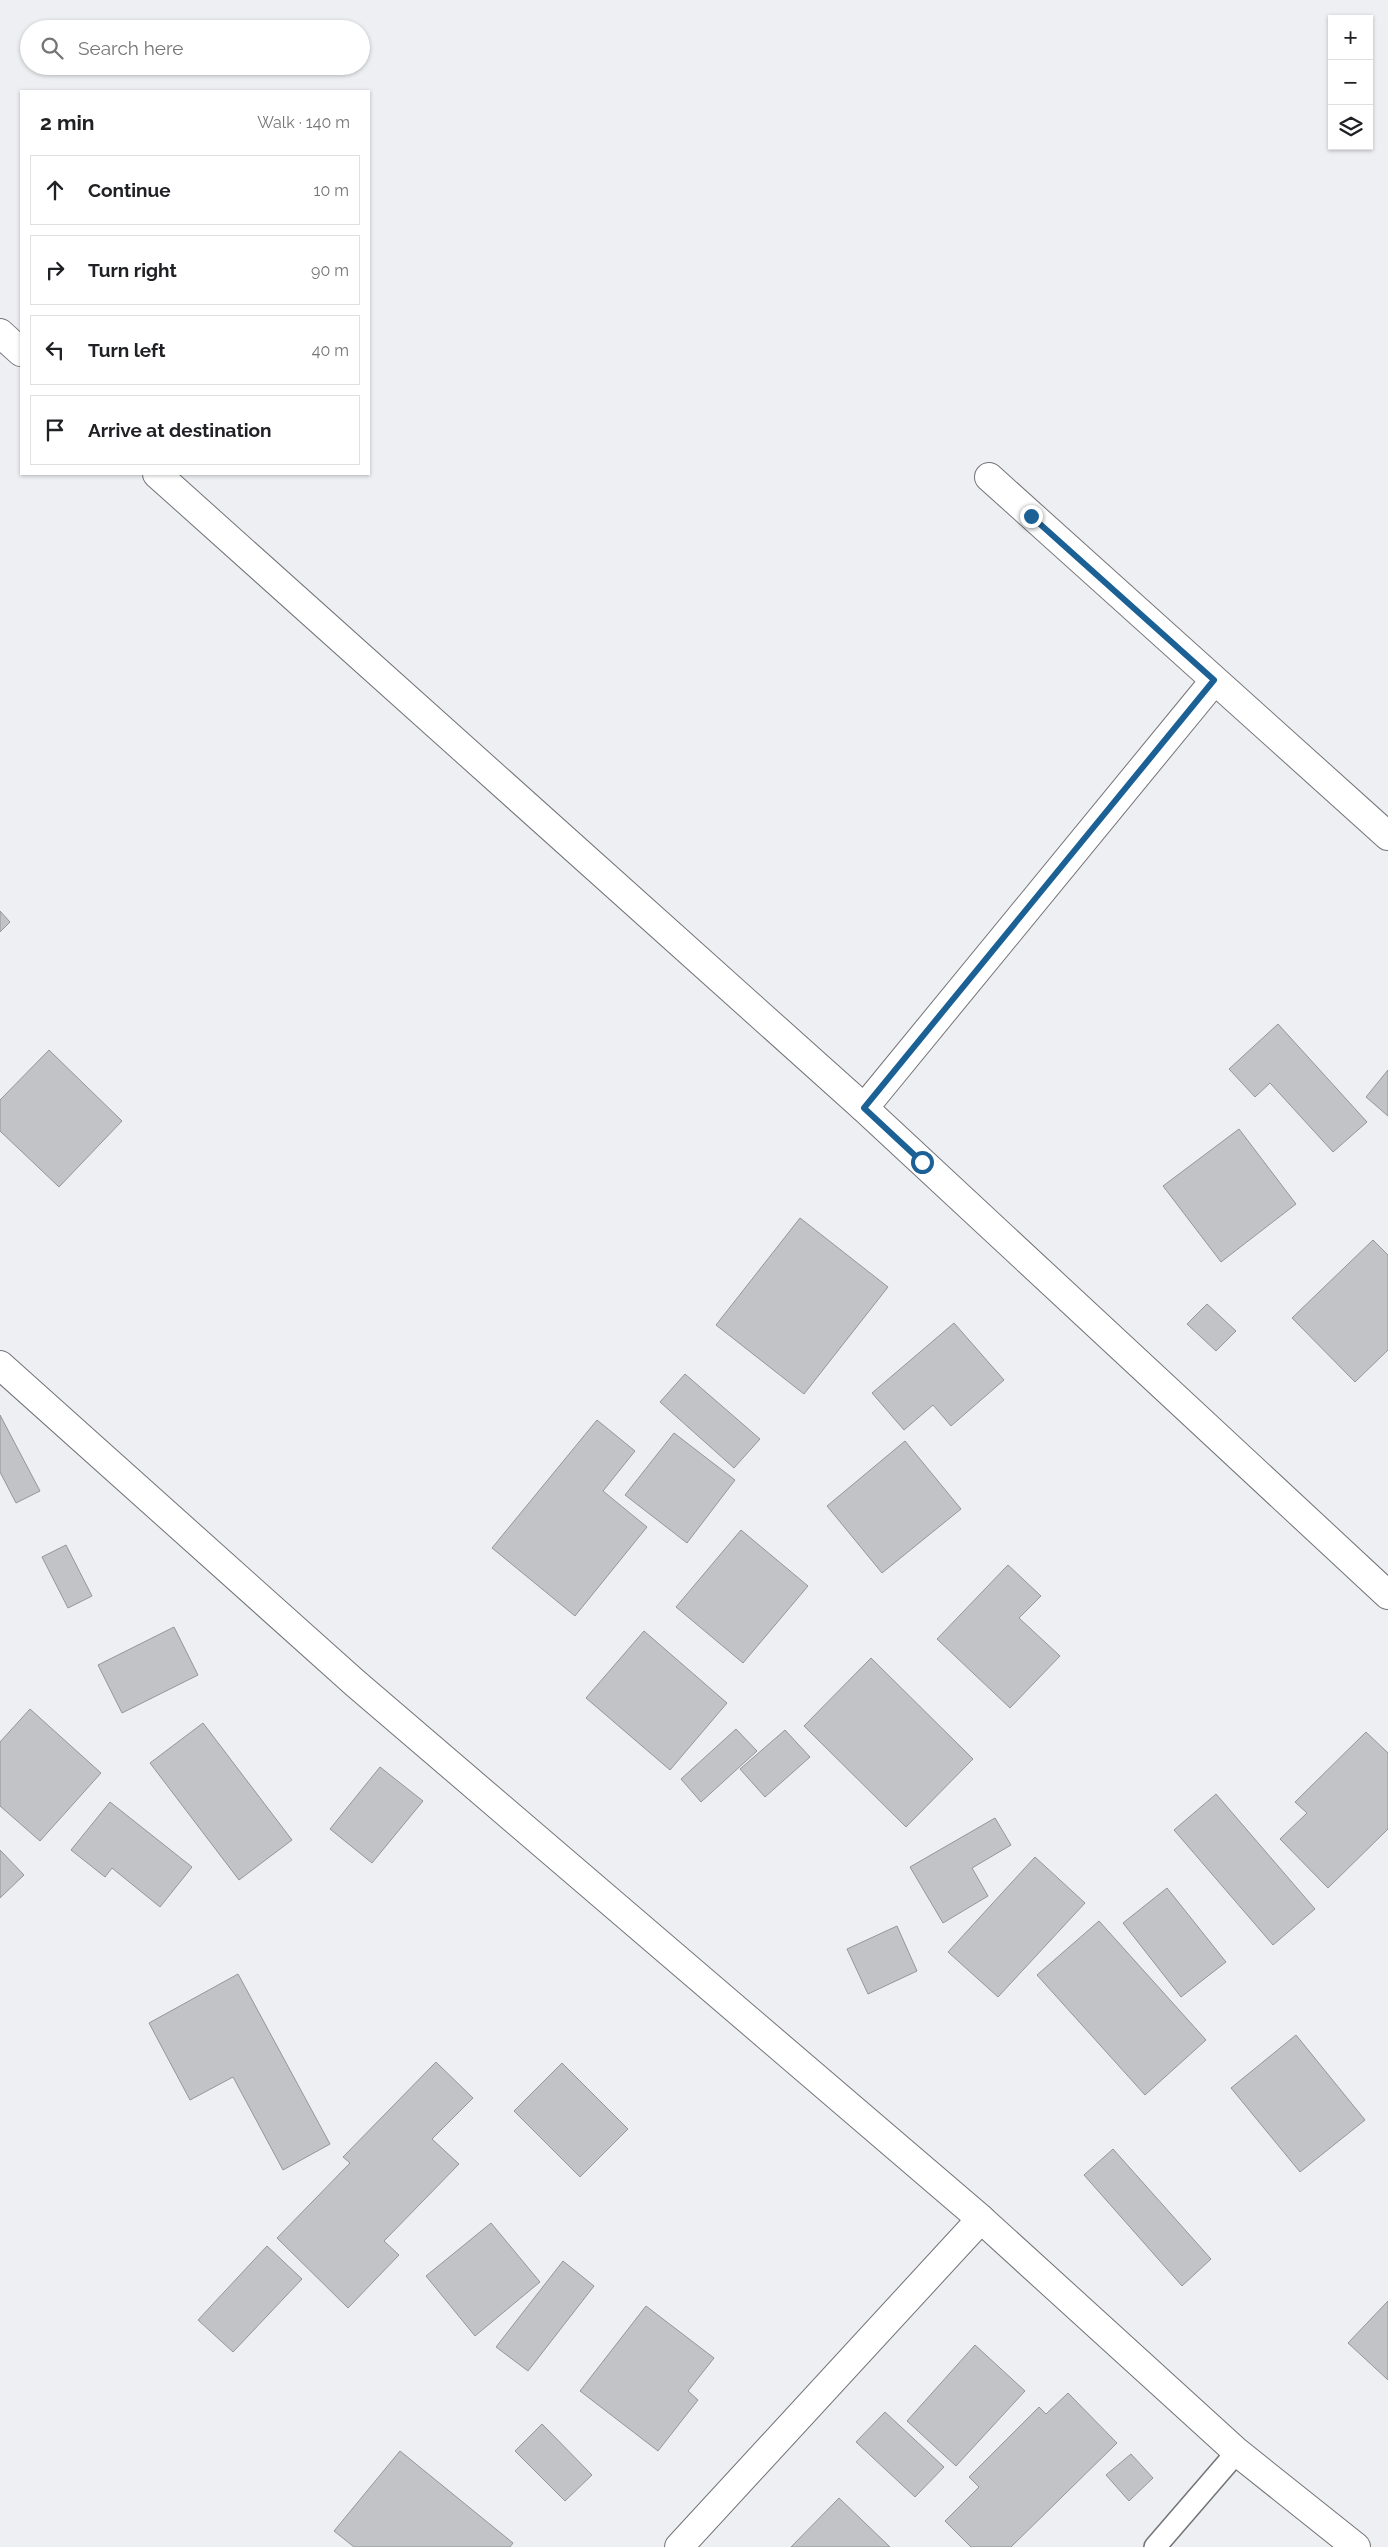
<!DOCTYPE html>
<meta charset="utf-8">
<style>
:root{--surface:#fff;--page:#f6f6f6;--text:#202124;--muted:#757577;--line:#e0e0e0}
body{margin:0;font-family:Raleway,sans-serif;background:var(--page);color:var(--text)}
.controls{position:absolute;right:15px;top:15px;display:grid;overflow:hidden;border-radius:0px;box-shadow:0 1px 4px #0004}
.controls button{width:45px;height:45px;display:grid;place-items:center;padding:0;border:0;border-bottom:1px solid var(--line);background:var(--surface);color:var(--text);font:25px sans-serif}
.stop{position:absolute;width:15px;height:15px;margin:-11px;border:4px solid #1c6195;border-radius:50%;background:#fff}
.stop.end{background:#1c6195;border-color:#fff;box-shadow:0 1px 5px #0008}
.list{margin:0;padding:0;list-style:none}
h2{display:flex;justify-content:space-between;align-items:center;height:65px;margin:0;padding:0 20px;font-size:21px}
h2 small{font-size:16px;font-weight:400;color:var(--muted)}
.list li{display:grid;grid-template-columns:32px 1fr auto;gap:15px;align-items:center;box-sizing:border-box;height:70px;margin:0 10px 10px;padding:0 10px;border:1px solid var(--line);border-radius:0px}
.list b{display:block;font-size:19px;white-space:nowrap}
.list em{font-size:16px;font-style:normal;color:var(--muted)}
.icon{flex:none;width:28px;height:28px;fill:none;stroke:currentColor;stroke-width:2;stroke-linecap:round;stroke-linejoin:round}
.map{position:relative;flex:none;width:1388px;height:2547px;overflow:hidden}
.search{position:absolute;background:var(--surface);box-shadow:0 1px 4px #0004;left:20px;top:20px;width:350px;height:55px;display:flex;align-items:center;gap:12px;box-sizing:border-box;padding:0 18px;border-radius:28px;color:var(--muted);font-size:19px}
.panel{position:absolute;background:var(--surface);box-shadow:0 1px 4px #0004;left:20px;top:90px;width:350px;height:385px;border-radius:0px}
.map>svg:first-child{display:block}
.building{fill:#c1c3c7;stroke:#94969a}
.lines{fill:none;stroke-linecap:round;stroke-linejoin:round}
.lane-casing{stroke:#727377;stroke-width:24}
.street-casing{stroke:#727377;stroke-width:30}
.secondary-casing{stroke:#727377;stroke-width:30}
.lane{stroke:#fff;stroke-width:21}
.street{stroke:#fff;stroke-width:28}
.secondary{stroke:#fff;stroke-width:28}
.route{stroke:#1c6195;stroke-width:6}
</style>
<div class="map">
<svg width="1388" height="2547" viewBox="0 0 1388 2547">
<rect width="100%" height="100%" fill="#edeff3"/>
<g class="building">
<polygon points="0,911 10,922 0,932"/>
<polygon points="1278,1024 1367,1122 1333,1152 1270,1083 1255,1097 1229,1069"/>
<polygon points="49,1050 122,1121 59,1187 0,1131 0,1100"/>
<polygon points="1388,1070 1388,1116 1366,1097"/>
<polygon points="1239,1129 1296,1204 1221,1262 1163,1186"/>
<polygon points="800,1218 888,1287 804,1394 716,1325"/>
<polygon points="1373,1240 1388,1255 1388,1350 1355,1382 1292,1318"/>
<polygon points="1207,1304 1236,1331 1216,1351 1187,1324"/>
<polygon points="954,1323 1004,1380 951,1426 933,1405 904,1430 872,1393"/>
<polygon points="685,1374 760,1439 734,1468 660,1402"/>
<polygon points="0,1415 40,1491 16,1503 0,1472"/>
<polygon points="597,1420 635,1451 603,1491 647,1527 575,1616 492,1548"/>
<polygon points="674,1433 735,1480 687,1543 625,1495"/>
<polygon points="905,1441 961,1509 882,1573 827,1506"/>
<polygon points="741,1530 808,1586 743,1663 676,1607"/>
<polygon points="66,1545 92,1596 68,1608 42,1557"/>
<polygon points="1008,1565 1041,1596 1019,1618 1060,1656 1010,1708 937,1639"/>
<polygon points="174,1627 198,1675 122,1713 98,1665"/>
<polygon points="644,1631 727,1703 670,1770 586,1698"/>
<polygon points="871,1658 973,1759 906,1827 804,1726"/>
<polygon points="30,1709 101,1773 40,1841 0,1806 0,1742"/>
<polygon points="203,1723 292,1840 239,1880 150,1763"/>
<polygon points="736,1729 757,1751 701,1802 681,1779"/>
<polygon points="785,1730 810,1757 765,1797 740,1769"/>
<polygon points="1366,1732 1388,1753 1388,1829 1328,1888 1280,1839 1307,1813 1295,1802"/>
<polygon points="380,1767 423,1801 372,1863 330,1829"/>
<polygon points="1216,1794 1315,1909 1273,1945 1174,1830"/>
<polygon points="110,1802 192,1867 160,1907 112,1868 105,1877 71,1850"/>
<polygon points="995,1818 1011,1845 972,1868 988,1896 943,1923 910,1867"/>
<polygon points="0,1850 24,1875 0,1898"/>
<polygon points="1035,1857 1085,1903 998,1997 948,1952"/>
<polygon points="1167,1888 1226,1962 1181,1997 1123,1923"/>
<polygon points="1099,1921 1206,2040 1145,2095 1037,1975"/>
<polygon points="897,1926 917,1971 868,1994 847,1949"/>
<polygon points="238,1974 330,2144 283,2170 233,2077 190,2100 149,2023"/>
<polygon points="1296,2035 1365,2120 1300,2172 1231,2088"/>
<polygon points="436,2062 473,2098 432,2139 459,2164 384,2241 399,2255 348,2308 277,2238 350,2163 343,2157"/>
<polygon points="562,2063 628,2129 580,2177 514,2111"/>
<polygon points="1113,2149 1211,2259 1182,2286 1084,2175"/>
<polygon points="491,2223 540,2282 475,2336 426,2276"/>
<polygon points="267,2246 302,2279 233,2352 198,2320"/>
<polygon points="563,2261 594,2286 528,2371 496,2347"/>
<polygon points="1388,2301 1388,2380 1348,2343"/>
<polygon points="646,2306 714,2358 688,2391 698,2400 658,2451 580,2391"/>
<polygon points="975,2345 1025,2391 956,2466 907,2421"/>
<polygon points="1068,2393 1117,2443 1011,2547 971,2547 945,2521 979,2487 969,2477 1039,2407 1046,2414"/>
<polygon points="885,2412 944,2467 915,2497 856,2442"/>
<polygon points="542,2424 592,2475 565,2501 515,2451"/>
<polygon points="400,2451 513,2543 510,2547 354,2547 334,2531"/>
<polygon points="1131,2454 1153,2478 1129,2501 1106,2475"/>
<polygon points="839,2498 890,2547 791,2547"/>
</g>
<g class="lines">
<g class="lane-casing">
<polyline id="lane" points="1155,2547 1237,2452"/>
</g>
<g class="street-casing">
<g id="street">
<polyline points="989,477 1388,836"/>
<polyline points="864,1108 1214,681"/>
<polyline points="0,1365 355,1683 981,2219 1237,2452 1356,2547"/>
<polyline points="679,2547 981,2219"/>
</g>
</g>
<g class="secondary-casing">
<g id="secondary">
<polyline points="0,333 21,352"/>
<polyline points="157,474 864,1108 1388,1595"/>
</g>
</g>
<use href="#lane" class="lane"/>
<use href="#street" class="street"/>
<use href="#secondary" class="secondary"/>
</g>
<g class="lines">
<polyline class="route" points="922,1162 864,1108 1214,680 1031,516"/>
</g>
</svg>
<div class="controls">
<button>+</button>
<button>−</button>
<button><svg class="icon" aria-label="layers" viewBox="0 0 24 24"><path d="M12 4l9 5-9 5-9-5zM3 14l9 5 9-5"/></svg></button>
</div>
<div class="stop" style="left:922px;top:1162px"></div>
<div class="stop end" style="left:1031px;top:516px"></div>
<div class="search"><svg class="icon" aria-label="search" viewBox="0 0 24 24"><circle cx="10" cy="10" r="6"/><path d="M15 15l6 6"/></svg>Search here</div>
<section class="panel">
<h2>2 min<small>Walk · 140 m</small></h2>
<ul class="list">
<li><svg class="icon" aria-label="ahead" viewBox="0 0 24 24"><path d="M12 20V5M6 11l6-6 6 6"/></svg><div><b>Continue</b></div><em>10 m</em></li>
<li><svg class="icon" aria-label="right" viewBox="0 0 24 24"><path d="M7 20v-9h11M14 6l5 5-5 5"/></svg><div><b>Turn right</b></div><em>90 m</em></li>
<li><svg class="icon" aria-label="left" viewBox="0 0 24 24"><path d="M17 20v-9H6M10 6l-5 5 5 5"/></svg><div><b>Turn left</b></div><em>40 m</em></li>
<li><svg class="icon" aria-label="arrive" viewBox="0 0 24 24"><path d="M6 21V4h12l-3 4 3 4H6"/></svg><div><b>Arrive at destination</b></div></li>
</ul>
</section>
</div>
